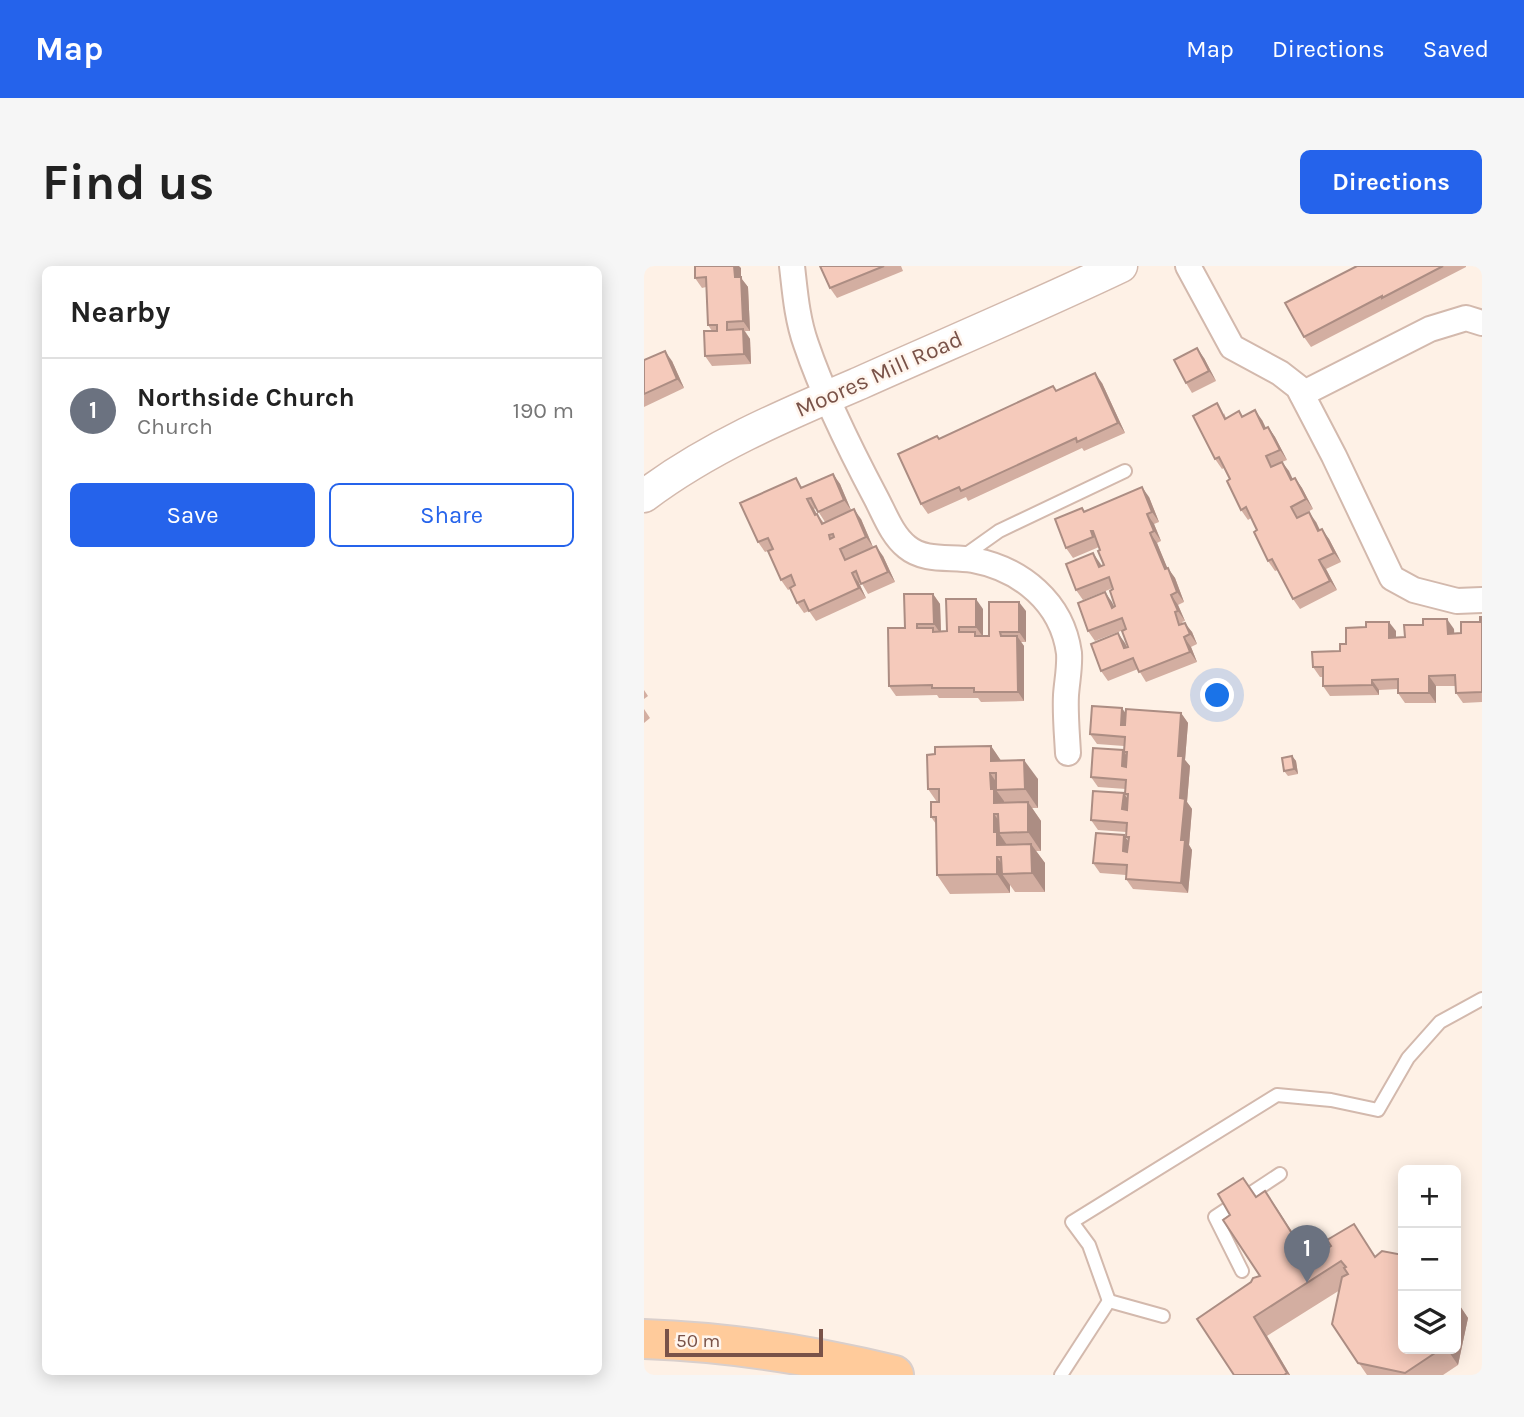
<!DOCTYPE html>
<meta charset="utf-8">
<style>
:root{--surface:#fff;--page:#f6f6f6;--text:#222;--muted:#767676;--line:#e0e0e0;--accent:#2563eb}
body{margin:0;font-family:Karla,sans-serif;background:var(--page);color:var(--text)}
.controls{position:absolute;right:21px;bottom:21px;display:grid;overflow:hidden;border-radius:10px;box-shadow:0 4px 18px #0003}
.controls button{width:63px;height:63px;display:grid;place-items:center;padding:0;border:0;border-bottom:2px solid var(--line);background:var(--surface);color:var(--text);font:35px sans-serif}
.scale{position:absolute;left:21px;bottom:18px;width:158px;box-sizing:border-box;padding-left:7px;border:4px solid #795248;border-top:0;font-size:19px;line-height:24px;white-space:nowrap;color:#795248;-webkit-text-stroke:5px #fff5ed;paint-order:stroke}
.you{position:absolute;left:574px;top:430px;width:24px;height:24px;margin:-18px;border:5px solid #fff;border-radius:50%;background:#1a73e8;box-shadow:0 0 0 10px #1a73e833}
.badge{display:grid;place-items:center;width:46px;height:46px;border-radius:50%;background:var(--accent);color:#fff;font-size:23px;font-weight:700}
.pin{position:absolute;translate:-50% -58px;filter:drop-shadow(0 2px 4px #0008)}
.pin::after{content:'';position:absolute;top:37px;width:24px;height:21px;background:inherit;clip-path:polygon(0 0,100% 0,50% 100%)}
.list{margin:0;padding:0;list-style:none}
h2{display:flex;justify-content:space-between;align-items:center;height:91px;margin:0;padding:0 28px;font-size:30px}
h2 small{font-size:23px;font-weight:400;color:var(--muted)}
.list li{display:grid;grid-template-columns:46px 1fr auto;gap:21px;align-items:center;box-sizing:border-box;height:105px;padding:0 28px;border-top:2px solid var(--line)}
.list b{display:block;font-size:26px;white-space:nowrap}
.list p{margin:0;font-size:23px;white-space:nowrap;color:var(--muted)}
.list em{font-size:23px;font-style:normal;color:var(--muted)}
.actions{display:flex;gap:14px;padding:21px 28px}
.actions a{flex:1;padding:16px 0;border:2px solid var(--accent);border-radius:10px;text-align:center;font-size:24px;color:var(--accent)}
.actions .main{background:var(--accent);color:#fff}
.icon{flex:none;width:38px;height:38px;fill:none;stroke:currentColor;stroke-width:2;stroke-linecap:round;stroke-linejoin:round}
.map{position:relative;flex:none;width:838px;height:1109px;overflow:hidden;border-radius:10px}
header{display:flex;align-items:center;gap:42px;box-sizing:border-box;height:98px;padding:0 35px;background:var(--accent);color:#fff}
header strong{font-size:33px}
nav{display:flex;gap:38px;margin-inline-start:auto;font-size:24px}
.intro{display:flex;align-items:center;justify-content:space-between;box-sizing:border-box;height:168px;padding:0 42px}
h1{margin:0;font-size:49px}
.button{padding:18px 32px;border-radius:10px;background:var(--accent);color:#fff;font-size:24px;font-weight:700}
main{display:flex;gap:42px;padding:0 42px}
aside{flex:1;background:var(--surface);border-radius:10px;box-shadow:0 4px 18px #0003}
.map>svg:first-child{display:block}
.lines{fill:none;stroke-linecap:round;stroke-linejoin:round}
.service-casing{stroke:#d3b9ad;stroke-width:16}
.minor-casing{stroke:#d3b9ad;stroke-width:28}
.tertiary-casing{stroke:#d3b9ad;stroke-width:35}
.primary-casing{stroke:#d9cfcc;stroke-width:42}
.service{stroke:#fff;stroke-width:12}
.minor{stroke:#fff;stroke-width:24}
.tertiary{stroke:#fff;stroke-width:32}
.primary{stroke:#ffcb9b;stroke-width:38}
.wall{fill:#d3aea1}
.shaded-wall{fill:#ac8d83}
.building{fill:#f5cabb;stroke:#ac8d83;stroke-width:2;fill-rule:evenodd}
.labels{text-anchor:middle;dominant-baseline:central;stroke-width:5;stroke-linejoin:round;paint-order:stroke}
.street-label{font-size:23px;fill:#795248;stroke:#fff5ed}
</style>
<header>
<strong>Map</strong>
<nav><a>Map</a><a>Directions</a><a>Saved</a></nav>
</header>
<div class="intro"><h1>Find us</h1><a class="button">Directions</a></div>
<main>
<aside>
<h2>Nearby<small></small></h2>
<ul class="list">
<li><span class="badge" style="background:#6b7280">1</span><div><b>Northside Church</b><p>Church</p></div><em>190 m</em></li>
</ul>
<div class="actions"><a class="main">Save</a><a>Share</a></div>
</aside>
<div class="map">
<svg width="838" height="1109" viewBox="0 0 838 1109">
<rect width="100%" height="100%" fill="#fef1e6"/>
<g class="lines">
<g class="service-casing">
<g id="service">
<polyline points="317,292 355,265 481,205"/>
<polyline points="598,1005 571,951 636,908"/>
<polyline points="465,1035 445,979 428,956 633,829 687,834 734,844 764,792 796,756 838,733"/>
<polyline points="465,1035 519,1050"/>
<polyline points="417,1109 465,1035"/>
</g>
</g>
<g class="minor-casing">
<g id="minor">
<path d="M 148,0 C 151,26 153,53 162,78 C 180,131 206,183 232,232 C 241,249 248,269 263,281 C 281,296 307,290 329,294 C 377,303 418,336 425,387 C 426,401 423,415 422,429 C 421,448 423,468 424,487"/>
<polyline points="544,0 588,81 636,107 654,121 690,190 748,312 770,324 813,335 838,334"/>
<polyline points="658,128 786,63 822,52 838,57"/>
</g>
</g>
<g class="tertiary-casing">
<path id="tertiary" d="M 0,230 C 65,181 141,149 216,117 C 303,78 391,41 477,0"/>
</g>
<g class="primary-casing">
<path id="primary" d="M 0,1073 C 85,1076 168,1089 250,1109"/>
</g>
<use href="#service" class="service"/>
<use href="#minor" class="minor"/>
<use href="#tertiary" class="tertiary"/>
<use href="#primary" class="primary"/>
</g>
<g class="wall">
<polygon points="176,0 257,0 259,5 193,32 186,22"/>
<polygon points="713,0 822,0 822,1 667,81 660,71"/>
<polygon points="97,2 97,12 104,21 106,65 101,65 106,73 107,98 68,100 61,90 68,65 64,59 62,21 58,22 51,12"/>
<polygon points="560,92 572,115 548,127 542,117"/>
<polygon points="0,94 28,95 40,122 0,141"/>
<polygon points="458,117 481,167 440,185 438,182 324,235 322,231 284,248 277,238 296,173 413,124"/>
<polygon points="595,145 599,151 618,154 622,162 624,161 631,171 643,194 638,196 649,214 651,212 658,222 669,243 654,251 655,251 672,256 676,264 685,273 697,296 682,303 693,324 656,343 649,333 634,304 631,305 624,295 613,264 607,252 604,254 597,244 586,213 580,202 578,203 571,193 580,147 582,152"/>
<polygon points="189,208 196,218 207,244 181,256 172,242 170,243 173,248 180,257 217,253 229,281 203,293 239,290 251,316 224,328 217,316 215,317 222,332 172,355 165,345 160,347 153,337 146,323 144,324 137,314 127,284 121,286 114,276 159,222"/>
<polygon points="505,231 515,256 510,258 517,275 513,277 523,302 531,312 540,336 534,339 541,355 538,356 548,366 553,378 547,381 553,396 502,416 494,403 464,415 457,405 481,377 483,381 484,381 482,363 451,375 444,365 461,326 470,341 471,340 469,323 469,322 439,334 432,324 456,297 458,300 460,299 456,284 455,281 429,292 422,282 438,242 441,246"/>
<polygon points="289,328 296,338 297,365 303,365 339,343 339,370 345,370 382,345 382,376 377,376 380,380 380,435 337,436 334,432 295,432 293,429 252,430 245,420 261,362"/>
<polygon points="838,351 838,436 819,437 812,427 812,420 792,420 792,437 761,437 754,427 754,423 735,424 735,429 686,430 679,420 679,411 676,411 669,401 696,385 702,378 722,361 752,365 752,371 761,371 810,363 810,368 817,367 836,356"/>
<polygon points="0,424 4,430 0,433"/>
<polygon points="0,443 6,452 0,457"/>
<polygon points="537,447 544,457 541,494 546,500 543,536 548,543 545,579 548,584 544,627 489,623 482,613 482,609 456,607 449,597 484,574 482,571 482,566 454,564 447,554 480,527 484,533 484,532 481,528 482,523 454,521 447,511 480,486 480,480 453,478 446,468 482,448"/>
<polygon points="347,480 357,495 394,513 394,542 388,542 397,555 397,585 392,585 401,597 401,626 371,626 366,619 366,627 306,628 293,609 292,558 287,551 293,536 284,523 291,488"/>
<polygon points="648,490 652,495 654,508 644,510 640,505"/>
<polygon points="621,925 666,994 687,980 759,1083 812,1083 812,1034 824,1052 814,1099 799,1109 723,1109 688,1058 696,1024 623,1070 646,1109 590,1109 607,1016 616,1010 613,931"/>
</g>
<g class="shaded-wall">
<polygon points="90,0 95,0 97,2 97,12 104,21 106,65 99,55 91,11"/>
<polygon points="99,63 106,73 107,98 100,88"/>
<polygon points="553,82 560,92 572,115 565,105"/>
<polygon points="21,85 28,95 40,122 33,113"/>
<polygon points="451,107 458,117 481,167 474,157"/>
<polygon points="611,144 618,154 627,173 620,163"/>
<polygon points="624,161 631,171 643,194 636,184"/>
<polygon points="638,196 645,205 654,224 647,214"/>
<polygon points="189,208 196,218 207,244 200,234"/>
<polygon points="651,212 658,222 669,243 662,233"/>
<polygon points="498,221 505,231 515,256 508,246"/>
<polygon points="163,233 170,243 178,259 171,249"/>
<polygon points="210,243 217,253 229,281 222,271"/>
<polygon points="665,246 672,256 681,275 674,265"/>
<polygon points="503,248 510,258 517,275 510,265"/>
<polygon points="678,263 685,273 697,296 690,287"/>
<polygon points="506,267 513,277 528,313 521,303"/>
<polygon points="232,280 239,290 251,316 244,306"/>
<polygon points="449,287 456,297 462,311 455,301"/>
<polygon points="675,294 682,303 693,324 686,315"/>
<polygon points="524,302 531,312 540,336 533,326"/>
<polygon points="208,307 215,317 222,332 215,322"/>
<polygon points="461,326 468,336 475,351 468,342"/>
<polygon points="289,328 296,338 297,368 290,358"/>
<polygon points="527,329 534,339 541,355 534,345"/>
<polygon points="332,333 339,343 339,371 332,361"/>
<polygon points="375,336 382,345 382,376 375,366"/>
<polygon points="803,353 810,363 811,378 804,368"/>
<polygon points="745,356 752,365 752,382 745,372"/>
<polygon points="541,357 548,366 553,378 546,368"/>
<polygon points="474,367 481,377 487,392 480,382"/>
<polygon points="373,370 380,380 380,435 374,426"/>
<polygon points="540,371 547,381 553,396 546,386"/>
<polygon points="785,410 792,420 792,437 785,427"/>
<polygon points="728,414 735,424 735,429 728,419"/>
<polygon points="478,442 485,452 484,469 477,459"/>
<polygon points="537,447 544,457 541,494 546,500 543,536 548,543 545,579 548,584 544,627 537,617 537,574 534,490"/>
<polygon points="347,480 360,499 347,495"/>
<polygon points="479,484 486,495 484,510 478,500"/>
<polygon points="648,490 652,495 654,508 650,503"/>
<polygon points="380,494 394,513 394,542 381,523"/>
<polygon points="346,507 358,524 352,524 360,535 360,537 350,537 347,523"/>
<polygon points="480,527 486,537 485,553 478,543"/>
<polygon points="384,536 397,555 397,585 384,566"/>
<polygon points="350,548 363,566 355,567 363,579 353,579 350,566"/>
<polygon points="480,569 487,579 486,595 479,585"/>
<polygon points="387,578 401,597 401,626 388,607"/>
<polygon points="353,591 364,607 358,608 366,619 366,627 353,608"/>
<polygon points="621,925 634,944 678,1013 665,994"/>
<polygon points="812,1034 824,1052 814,1099 803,1083 812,1083"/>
<polygon points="610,1051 623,1070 646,1109 645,1109 643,1107"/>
</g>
<g class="building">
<polygon points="51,0 90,0 91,11 97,11 99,55 83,56 83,64 99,63 100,88 61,90 60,65 73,65 73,59 64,59 62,11 51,12"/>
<polygon points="176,0 240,0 186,22"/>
<polygon points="713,0 799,0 738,32 738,30 660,71 641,37"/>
<polygon points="553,82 565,105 542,117 530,94"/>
<polygon points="21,85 33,113 0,128 0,94"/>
<polygon points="451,107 474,157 433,176 432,172 317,225 315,221 277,238 254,188 293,170 295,173 409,120 412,125"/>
<polygon points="573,137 581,153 595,145 598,151 611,144 620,163 624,161 636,184 622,190 627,201 638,196 647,214 651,212 662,233 647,241 653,252 665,246 674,265 678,263 690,287 675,294 686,315 649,333 628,293 624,295 610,266 613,264 602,241 597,244 583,215 586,213 575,191 571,193 549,150"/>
<path d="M 189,208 L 200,234 L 174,246 L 167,232 L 163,233 L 171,249 L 173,248 L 178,258 L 210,243 L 222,271 L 196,283 L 201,294 L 232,280 L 244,306 L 217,318 L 212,305 L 208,307 L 215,322 L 165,345 L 160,334 L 153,337 L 146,322 L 151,319 L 147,309 L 137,314 L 124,285 L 129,283 L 124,272 L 114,276 L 96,237 L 152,212 L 157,222 ZM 189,268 L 190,271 L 186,273 L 185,269 Z"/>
<polygon points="498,221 508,246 503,248 510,265 506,267 521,303 524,302 533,326 527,329 534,345 531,346 535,359 541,357 546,368 540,371 546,386 495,406 489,392 457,405 447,378 474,367 480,382 484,381 478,365 482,363 478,352 444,365 434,337 461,326 468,342 471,340 466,325 469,323 465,311 432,324 422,298 449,287 455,301 460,299 454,285 456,284 449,265 447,265 449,271 422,282 411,253 438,242 440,246 442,245"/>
<polygon points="260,328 289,328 290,358 273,358 273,362 289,362 289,366 303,365 302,333 332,333 332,361 315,361 315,366 331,366 331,370 345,370 345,336 375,336 375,366 356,366 357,370 373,370 374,426 330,426 330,422 288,422 288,419 245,420 244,362 261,362"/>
<polygon points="836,351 838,351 838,426 812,427 811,409 785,410 785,427 754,427 754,413 728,414 728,419 679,420 679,401 669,401 668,386 696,385 696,378 702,378 702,362 722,361 722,356 745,356 745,372 761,371 760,359 779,359 779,353 803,353 804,368 817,367 817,356 836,356"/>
<polygon points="448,440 478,442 477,459 481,459 482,443 537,447 534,490 539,490 536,532 541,533 537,574 541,574 537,617 482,613 483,599 449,597 452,567 480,569 479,585 483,586 485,571 482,571 483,557 447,554 449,525 480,527 478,543 483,544 484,528 481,528 482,514 447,511 449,482 479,484 478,500 482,501 483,486 480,486 481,471 446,468"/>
<polygon points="347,480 347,495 380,494 381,523 352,524 352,507 346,507 347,523 350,523 350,537 384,536 384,566 355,567 354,548 350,548 350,566 353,566 353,579 387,578 388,607 358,608 357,591 353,591 353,608 293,609 292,551 287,551 287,536 295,536 295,523 284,523 283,489 291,488 291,481"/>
<polygon points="648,490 650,503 640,505 638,492"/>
<polygon points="599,912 612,931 621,925 665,994 687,980 683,974 710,958 731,991 738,985 759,989 759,1083 797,1083 761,1107 714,1097 688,1058 698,1011 704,1008 700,1002 702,1001 697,995 610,1051 643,1107 640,1109 590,1109 553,1053 607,1016 609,1012 616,1010 579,954 586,949 574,928"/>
</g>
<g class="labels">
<g class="street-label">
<text transform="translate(235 108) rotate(-24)">Moores Mill Road</text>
</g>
</g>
</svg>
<div class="controls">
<button>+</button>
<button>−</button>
<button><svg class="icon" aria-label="layers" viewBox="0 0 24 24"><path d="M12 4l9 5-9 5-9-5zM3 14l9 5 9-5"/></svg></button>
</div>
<div class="scale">50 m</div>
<div class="you"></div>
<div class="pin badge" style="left:663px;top:1017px;background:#6b7280">1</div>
</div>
</main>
